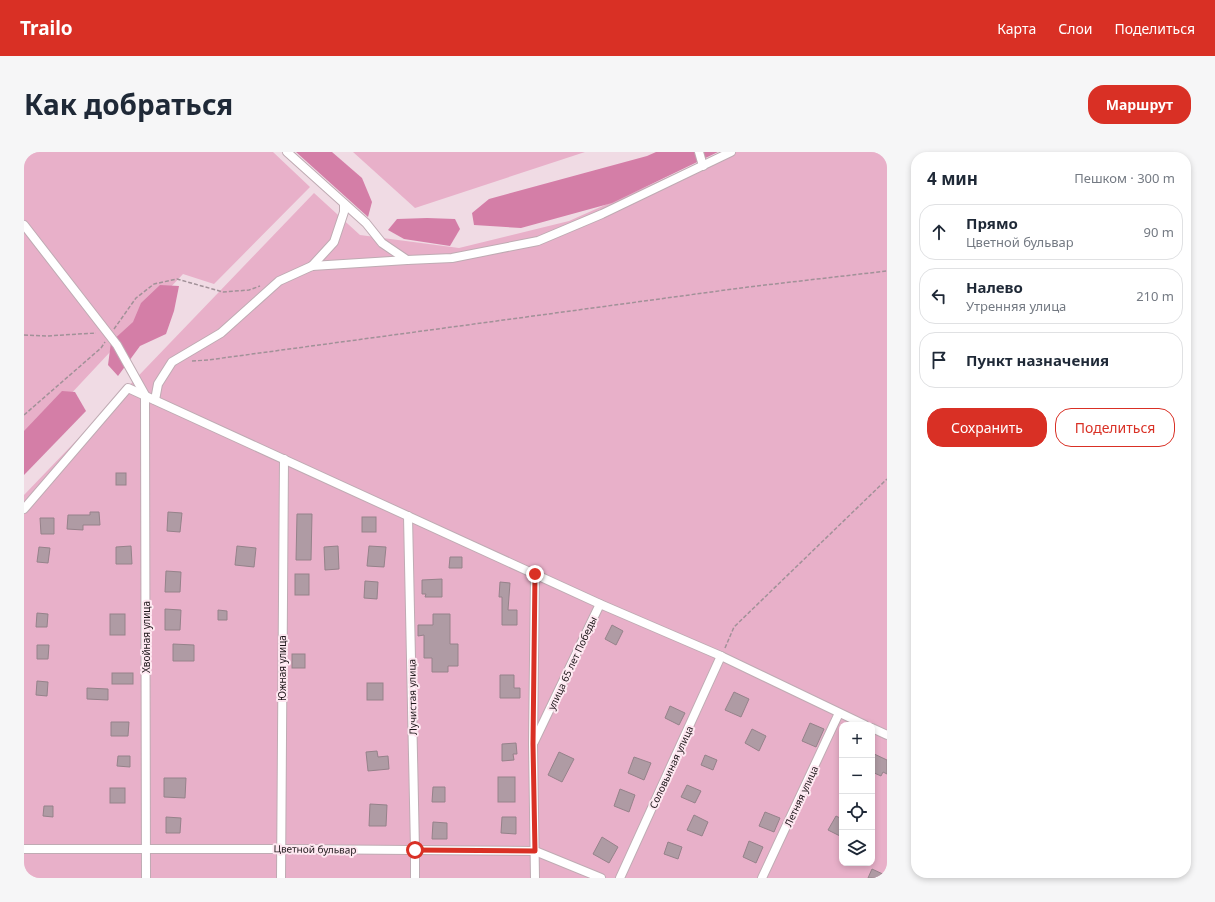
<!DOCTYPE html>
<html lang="ru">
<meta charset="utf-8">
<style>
:root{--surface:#fff;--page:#f6f6f7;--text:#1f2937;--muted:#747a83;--line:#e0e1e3;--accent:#d93025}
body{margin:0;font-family:"Noto Sans",sans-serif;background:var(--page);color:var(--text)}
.controls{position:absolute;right:12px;bottom:12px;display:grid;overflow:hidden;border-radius:8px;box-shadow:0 2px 6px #0003}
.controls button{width:36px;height:36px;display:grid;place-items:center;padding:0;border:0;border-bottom:1px solid var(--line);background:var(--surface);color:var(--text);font:20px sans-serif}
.stop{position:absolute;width:12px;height:12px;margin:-9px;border:3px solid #d93025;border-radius:50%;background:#fff}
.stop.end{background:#d93025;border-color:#fff;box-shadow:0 1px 4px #0008}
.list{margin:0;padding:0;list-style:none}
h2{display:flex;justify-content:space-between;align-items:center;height:52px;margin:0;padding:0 16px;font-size:17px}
h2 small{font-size:13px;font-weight:400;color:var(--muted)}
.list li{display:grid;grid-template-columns:26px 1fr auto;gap:12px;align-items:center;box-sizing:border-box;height:56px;margin:0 8px 8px;padding:0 8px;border:1px solid var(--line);border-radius:16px}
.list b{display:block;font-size:15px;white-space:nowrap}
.list p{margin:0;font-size:13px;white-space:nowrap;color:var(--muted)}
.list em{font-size:13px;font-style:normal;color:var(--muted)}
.actions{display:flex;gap:8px;padding:12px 16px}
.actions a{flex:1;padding:9px 0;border:1px solid var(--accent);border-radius:16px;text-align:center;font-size:14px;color:var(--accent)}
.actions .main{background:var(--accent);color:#fff}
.icon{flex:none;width:22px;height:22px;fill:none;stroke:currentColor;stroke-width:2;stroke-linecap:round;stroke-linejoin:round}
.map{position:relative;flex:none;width:863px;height:726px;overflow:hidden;border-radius:16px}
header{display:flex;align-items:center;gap:24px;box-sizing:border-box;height:56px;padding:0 20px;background:var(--accent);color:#fff}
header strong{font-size:19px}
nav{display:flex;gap:22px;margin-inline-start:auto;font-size:14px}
.intro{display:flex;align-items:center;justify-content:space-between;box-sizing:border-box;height:96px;padding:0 24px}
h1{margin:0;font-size:28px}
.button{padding:10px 18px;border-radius:16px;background:var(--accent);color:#fff;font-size:14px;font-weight:700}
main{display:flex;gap:24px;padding:0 24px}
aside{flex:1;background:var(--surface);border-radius:16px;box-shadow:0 2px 6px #0003}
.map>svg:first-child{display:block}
.green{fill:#e8b0c9;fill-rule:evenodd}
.forest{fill:#d47ea7}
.building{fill:#af9ba4;stroke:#95828a}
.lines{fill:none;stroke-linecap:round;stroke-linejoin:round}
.minor-casing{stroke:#bfabb3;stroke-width:10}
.path{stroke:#a19198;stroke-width:1.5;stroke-dasharray:4 2;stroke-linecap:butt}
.minor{stroke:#fff;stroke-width:8}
.route{stroke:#d93025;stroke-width:5}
.labels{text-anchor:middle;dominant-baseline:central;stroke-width:4;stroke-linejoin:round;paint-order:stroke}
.street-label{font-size:10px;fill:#1c1518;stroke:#fee8f1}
</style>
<header>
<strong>Trailo</strong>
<nav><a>Карта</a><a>Слои</a><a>Поделиться</a></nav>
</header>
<div class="intro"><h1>Как добраться</h1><a class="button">Маршрут</a></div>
<main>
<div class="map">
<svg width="863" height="726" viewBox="0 0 863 726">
<rect width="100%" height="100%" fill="#f0dbe4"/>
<g class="green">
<polygon points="0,0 249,0 286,35 190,132 159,122 0,292"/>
<polygon points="329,0 561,0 391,56"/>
<path d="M 700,0 L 863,0 L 863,726 L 0,726 L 0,343 L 290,41 L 336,83 L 435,96 L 545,69 ZM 818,573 L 848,573 L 848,711 L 818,711 Z"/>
</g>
<g class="forest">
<polygon points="272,0 308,0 338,26 348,50 344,65"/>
<polygon points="632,0 694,0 588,51 497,76 450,73 448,61 465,47 623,4"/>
<polygon points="403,66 431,67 436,77 426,94 380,87 364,78 373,67"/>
<polygon points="136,133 155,134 150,159 142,182 116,194 94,224 84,213 87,190 109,170 117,151"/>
<polygon points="38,239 51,240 62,259 0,323 0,279"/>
</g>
<g class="building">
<rect x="92" y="321" width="10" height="12"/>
<polygon points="66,360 75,360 76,373 59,373 59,378 43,377 44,363 66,363"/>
<polygon points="144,360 158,361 156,380 143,379"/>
<polygon points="273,362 288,362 287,408 272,408"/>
<rect x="338" y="365" width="14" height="15"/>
<polygon points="16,366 30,366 30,382 17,382"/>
<polygon points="107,394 108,412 92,412 92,395"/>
<polygon points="213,394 232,396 230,415 211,413"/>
<polygon points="314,394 315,417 301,418 300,395"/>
<polygon points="345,394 362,395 360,415 343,414"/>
<polygon points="15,395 26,396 24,411 13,410"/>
<polygon points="426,405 438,405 438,416 425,416"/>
<polygon points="142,419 157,420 156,440 141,440"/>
<rect x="271" y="422" width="14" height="21"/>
<polygon points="418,427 418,445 401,445 402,442 398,442 398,428"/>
<polygon points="341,429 354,430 353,447 340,446"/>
<polygon points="476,430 486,431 484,458 493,458 493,473 478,473 478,445 475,445"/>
<polygon points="141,457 157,458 156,478 141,478"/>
<polygon points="194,458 203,459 203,468 194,468"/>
<polygon points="13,461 24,462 23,475 12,475"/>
<rect x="86" y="462" width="15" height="21"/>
<polygon points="409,462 426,462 426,492 434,492 434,514 424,514 424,520 408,520 408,506 400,506 400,483 394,484 394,473 409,473"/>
<polygon points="588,473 599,479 592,493 581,487"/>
<polygon points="149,492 170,493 170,509 149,509"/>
<polygon points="13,493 25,493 24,507 13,507"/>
<rect x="268" y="502" width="13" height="14"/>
<rect x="88" y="521" width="21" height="11"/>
<polygon points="476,523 490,523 490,536 496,536 496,546 476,546"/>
<polygon points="13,529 24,530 23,544 12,543"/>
<rect x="343" y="531" width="16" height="17"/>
<polygon points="63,536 84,537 84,548 63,547"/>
<polygon points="710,540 725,547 717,565 701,558"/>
<polygon points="646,554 661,561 655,573 641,566"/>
<polygon points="87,570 105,570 104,584 87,584"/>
<polygon points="786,571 800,577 792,595 778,589"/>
<polygon points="728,577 742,584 735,599 721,591"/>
<polygon points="492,591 493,602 489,602 490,608 478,609 478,592"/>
<polygon points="353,599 354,605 364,604 365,617 344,619 342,600"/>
<polygon points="535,600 550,607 538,630 524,623"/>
<polygon points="848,601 863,608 863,622 859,620 857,624 848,620"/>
<polygon points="681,603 693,608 689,618 677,613"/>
<polygon points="94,604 106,604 106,615 93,614"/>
<polygon points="610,605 627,611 620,628 604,621"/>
<rect x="474" y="625" width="17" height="25"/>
<polygon points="140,626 162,626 161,646 140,645"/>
<polygon points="663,633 677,639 671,651 657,645"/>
<polygon points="409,635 421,635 421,650 408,650"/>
<rect x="86" y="636" width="15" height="15"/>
<polygon points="596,637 611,643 605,660 590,654"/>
<polygon points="346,652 363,653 362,674 345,674"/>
<polygon points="20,654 29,654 29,665 19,664"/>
<polygon points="741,660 756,666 750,680 735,674"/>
<polygon points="670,663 684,670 678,684 663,678"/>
<polygon points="812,664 818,667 818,685 804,678"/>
<polygon points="142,665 157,666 156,681 142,681"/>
<polygon points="478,665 492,665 492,682 477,681"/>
<polygon points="409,670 423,671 423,687 408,687"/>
<polygon points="578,685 594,695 585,711 569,702"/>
<polygon points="725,689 739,695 732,711 719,705"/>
<polygon points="644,690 658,695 654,707 640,702"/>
<polygon points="848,717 863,724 863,726 844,726"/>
</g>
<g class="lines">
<g class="minor-casing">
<g id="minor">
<polyline points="263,0 342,71 358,91 383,108 428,106 514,89 578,62 707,0"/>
<polyline points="675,0 679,14"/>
<polyline points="0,73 93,193 121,243 122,726"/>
<polyline points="288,114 310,90 320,60 320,52"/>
<polyline points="131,248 134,232 148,210 197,181 255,129 288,114 383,108"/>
<polyline points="0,357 104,236 576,452 697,504 841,573"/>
<polyline points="384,364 391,698 391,726"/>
<polyline points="511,422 509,592 511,726"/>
<polyline points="848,576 863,583"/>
<polyline points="510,590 576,452"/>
<polyline points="0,697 257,697 511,699 577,726"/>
<polyline points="257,726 260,307"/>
<polyline points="596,726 697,504"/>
<polyline points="738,726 815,561"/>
</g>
</g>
<g class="path">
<polyline points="90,177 112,146 130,132 153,127 199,140 225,138 236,134"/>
<polyline points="0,183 23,184 72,181"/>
<polyline points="168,209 184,208 724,135 863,119"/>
<polyline points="0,263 77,196 81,190"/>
<polyline points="701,496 710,475 863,327"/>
</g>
<use href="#minor" class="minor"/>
</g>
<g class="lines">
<polyline class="route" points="391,698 511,699 509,592 511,422"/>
</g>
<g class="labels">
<g class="street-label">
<text transform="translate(122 485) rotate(-90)">Хвойная улица</text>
<text transform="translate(548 511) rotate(-65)">улица 65 лет Победы</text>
<text transform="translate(258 516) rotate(-90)">Южная улица</text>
<text transform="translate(388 545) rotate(-91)">Лучистая улица</text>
<text transform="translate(647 615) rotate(-65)">Соловьиная улица</text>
<text transform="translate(777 644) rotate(-65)">Летняя улица</text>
<text transform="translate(291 697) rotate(1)">Цветной бульвар</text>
</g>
</g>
</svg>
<div class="controls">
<button>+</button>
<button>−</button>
<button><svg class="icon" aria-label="locate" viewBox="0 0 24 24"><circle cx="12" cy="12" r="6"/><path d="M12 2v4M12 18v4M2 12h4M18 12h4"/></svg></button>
<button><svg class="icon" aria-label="layers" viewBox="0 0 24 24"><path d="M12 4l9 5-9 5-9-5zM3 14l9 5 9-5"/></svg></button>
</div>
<div class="stop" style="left:391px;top:698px"></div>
<div class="stop end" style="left:511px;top:422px"></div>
</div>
<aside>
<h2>4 мин<small>Пешком · 300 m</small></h2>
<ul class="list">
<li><svg class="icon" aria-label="ahead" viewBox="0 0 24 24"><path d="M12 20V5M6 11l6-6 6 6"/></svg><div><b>Прямо</b><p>Цветной бульвар</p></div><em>90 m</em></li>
<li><svg class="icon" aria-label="left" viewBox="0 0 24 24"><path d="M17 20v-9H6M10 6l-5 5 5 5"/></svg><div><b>Налево</b><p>Утренняя улица</p></div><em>210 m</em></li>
<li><svg class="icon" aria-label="arrive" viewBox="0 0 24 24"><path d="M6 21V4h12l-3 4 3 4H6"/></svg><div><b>Пункт назначения</b></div></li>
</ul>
<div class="actions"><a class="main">Сохранить</a><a>Поделиться</a></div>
</aside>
</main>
